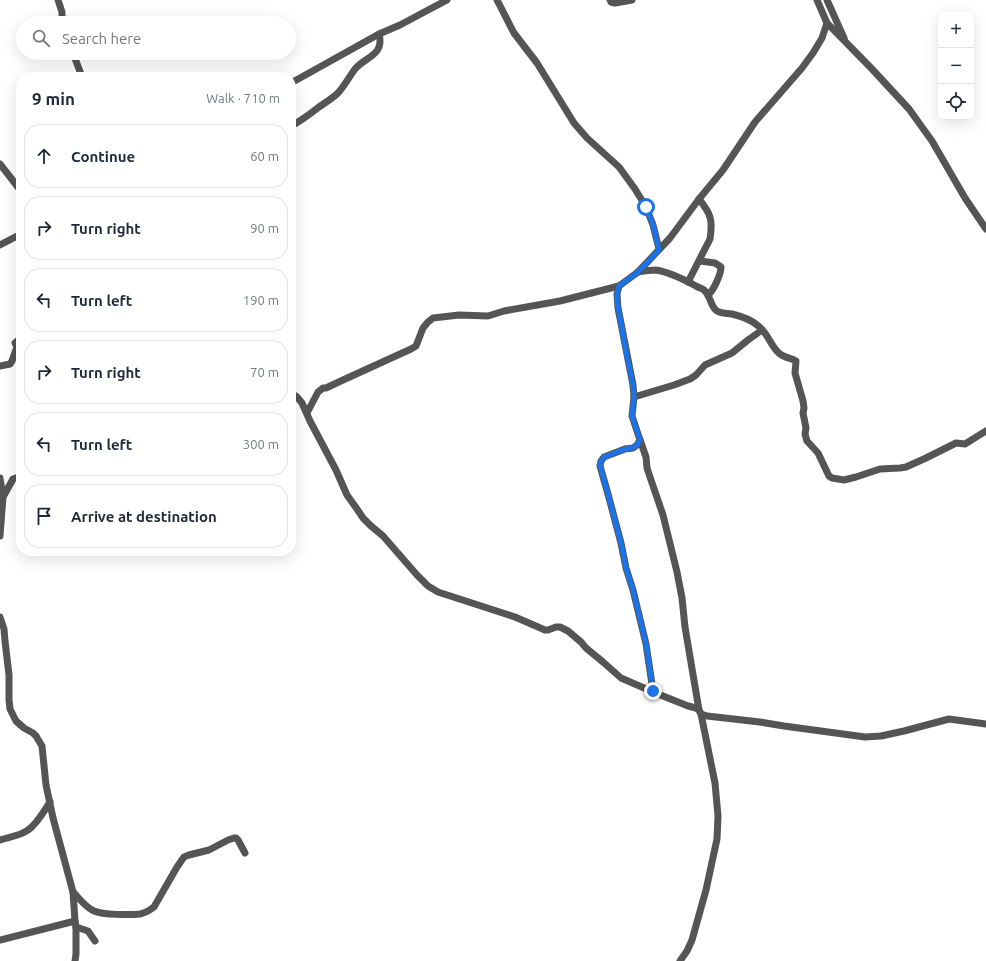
<!DOCTYPE html>
<meta charset="utf-8">
<style>
:root{--surface:#fff;--page:#f6f6f7;--text:#1f2937;--muted:#747a83;--line:#e0e1e3}
body{margin:0;font-family:Ubuntu,sans-serif;background:var(--page);color:var(--text)}
.controls{position:absolute;right:12px;top:12px;display:grid;overflow:hidden;border-radius:8px;box-shadow:0 4px 16px #0002}
.controls button{width:36px;height:36px;display:grid;place-items:center;padding:0;border:0;border-bottom:1px solid var(--line);background:var(--surface);color:var(--text);font:20px sans-serif}
.stop{position:absolute;width:12px;height:12px;margin:-9px;border:3px solid #1a73e8;border-radius:50%;background:#fff}
.stop.end{background:#1a73e8;border-color:#fff;box-shadow:0 1px 4px #0008}
.list{margin:0;padding:0;list-style:none}
h2{display:flex;justify-content:space-between;align-items:center;height:52px;margin:0;padding:0 16px;font-size:17px}
h2 small{font-size:13px;font-weight:400;color:var(--muted)}
.list li{display:grid;grid-template-columns:26px 1fr auto;gap:12px;align-items:center;box-sizing:border-box;height:64px;margin:0 8px 8px;padding:0 8px;border:1px solid var(--line);border-radius:16px}
.list b{display:block;font-size:15px;white-space:nowrap}
.list em{font-size:13px;font-style:normal;color:var(--muted)}
.icon{flex:none;width:22px;height:22px;fill:none;stroke:currentColor;stroke-width:2;stroke-linecap:round;stroke-linejoin:round}
.map{position:relative;flex:none;width:986px;height:961px;overflow:hidden}
.search{position:absolute;background:var(--surface);box-shadow:0 4px 16px #0002;left:16px;top:16px;width:280px;height:44px;display:flex;align-items:center;gap:10px;box-sizing:border-box;padding:0 14px;border-radius:22px;color:var(--muted);font-size:15px}
.panel{position:absolute;background:var(--surface);box-shadow:0 4px 16px #0002;left:16px;top:72px;width:280px;height:484px;border-radius:16px}
.map>svg:first-child{display:block}
.lines{fill:none;stroke-linecap:round;stroke-linejoin:round}
.minor{stroke:#555;stroke-width:7}
.route{stroke:#1a73e8;stroke-width:5}
</style>
<div class="map">
<svg width="986" height="961" viewBox="0 0 986 961">
<rect width="100%" height="100%" fill="#fff"/>
<g class="lines">
<g class="minor">
<polyline points="58,0 62,12 62,23"/>
<polyline points="497,0 514,33 537,63 574,123 587,138 619,167 635,189 646,207 653,225 659,249"/>
<polyline points="610,0 611,2 615,3 632,0"/>
<polyline points="817,0 827,23 872,69 909,109 932,141 965,198 986,229"/>
<polyline points="827,0 844,38"/>
<polyline points="73,53 82,77"/>
<polyline points="291,83 379,34 400,25 447,0"/>
<path d="M 291,126 C 301,121 310,114 319,107 C 325,103 331,99 337,94 C 344,87 349,77 355,69 C 365,57 385,55 379,34"/>
<polyline points="0,164 21,191"/>
<polyline points="0,245 21,234"/>
<path d="M 700,261 L 715,263 L 721,267 C 721,274 714,290 708,295"/>
<path d="M 638,272 C 644,271 650,270 656,270 C 669,272 685,280 696,286 C 699,288 702,288 704,290 C 711,296 710,306 717,311 C 722,314 726,313 732,314 C 740,316 750,319 757,325 C 768,332 770,346 780,354 C 785,358 791,358 796,361 L 795,373 L 803,401 L 804,408 L 803,413 L 806,428 L 805,434 L 807,441 L 818,453 L 829,476 L 832,478 L 844,480 L 856,477 L 880,469 L 900,468 L 906,467 L 926,458 L 956,443 L 965,444 L 986,431"/>
<path d="M 688,282 L 710,239 C 713,220 711,214 699,199"/>
<polyline points="0,366 10,364 12,361 17,347 15,343 21,338"/>
<polyline points="291,393 297,397 302,403 310,421 336,470 347,495 357,509 363,518 371,526 383,536 417,575 428,586 438,592 515,617 545,630 548,630 556,627 560,627 568,631 581,642 586,648 603,662 621,678 658,694 688,706 696,708 699,710 701,714 707,716 760,722 784,726 865,737 881,736 904,731 949,719 986,724"/>
<polyline points="634,397 674,385 690,379 696,375 705,365 732,353 748,340 762,330"/>
<polyline points="307,413 318,392 323,388 326,388 343,380 411,349 416,346 423,328 428,322 433,318 459,315 488,316 504,311 560,301 619,286"/>
<polyline points="640,440 646,457 647,468 650,477 663,515 677,572 682,598 685,627 699,710"/>
<polyline points="0,478 3,497 0,536"/>
<polyline points="3,497 13,479 21,476"/>
<polyline points="0,617 4,629 5,641 9,675 9,700 10,709 16,721 24,728 33,733 36,736 42,746 46,785 53,818 73,892 75,921 76,927 76,954 75,961"/>
<polyline points="653,691 646,644 633,590 626,568 621,543 608,494 600,466 601,461 604,457 625,449 633,448 637,445 640,440 632,416 634,397 633,385 618,308 617,294 619,286 638,272 670,238 699,199 723,170 755,122 802,68 813,53 822,38 827,23"/>
<path d="M 0,840 C 9,837 20,836 28,830 C 37,824 44,811 50,802"/>
<path d="M 73,892 C 79,898 85,907 94,911 C 103,915 130,915 140,914 C 145,913 150,910 154,907 L 177,867 L 184,857 L 189,855 L 209,850 L 228,840 L 234,838 L 236,838 L 238,840 L 245,853"/>
<polyline points="76,927 88,931 95,941"/>
<polyline points="0,940 75,921"/>
<polyline points="680,961 687,951 692,940 706,890 717,839 718,816 715,783 701,714"/>
</g>
</g>
<g class="lines">
<polyline class="route" points="646,207 653,225 659,250 638,272 619,286 617,294 617,301 626,352 633,385 634,396 632,416 640,440 637,445 632,448 625,449 604,457 601,461 600,466 608,494 621,543 626,568 633,590 646,644 653,691"/>
</g>
</svg>
<div class="controls">
<button>+</button>
<button>−</button>
<button><svg class="icon" aria-label="locate" viewBox="0 0 24 24"><circle cx="12" cy="12" r="6"/><path d="M12 2v4M12 18v4M2 12h4M18 12h4"/></svg></button>
</div>
<div class="stop" style="left:646px;top:207px"></div>
<div class="stop end" style="left:653px;top:691px"></div>
<div class="search"><svg class="icon" aria-label="search" viewBox="0 0 24 24"><circle cx="10" cy="10" r="6"/><path d="M15 15l6 6"/></svg>Search here</div>
<section class="panel">
<h2>9 min<small>Walk · 710 m</small></h2>
<ul class="list">
<li><svg class="icon" aria-label="ahead" viewBox="0 0 24 24"><path d="M12 20V5M6 11l6-6 6 6"/></svg><div><b>Continue</b></div><em>60 m</em></li>
<li><svg class="icon" aria-label="right" viewBox="0 0 24 24"><path d="M7 20v-9h11M14 6l5 5-5 5"/></svg><div><b>Turn right</b></div><em>90 m</em></li>
<li><svg class="icon" aria-label="left" viewBox="0 0 24 24"><path d="M17 20v-9H6M10 6l-5 5 5 5"/></svg><div><b>Turn left</b></div><em>190 m</em></li>
<li><svg class="icon" aria-label="right" viewBox="0 0 24 24"><path d="M7 20v-9h11M14 6l5 5-5 5"/></svg><div><b>Turn right</b></div><em>70 m</em></li>
<li><svg class="icon" aria-label="left" viewBox="0 0 24 24"><path d="M17 20v-9H6M10 6l-5 5 5 5"/></svg><div><b>Turn left</b></div><em>300 m</em></li>
<li><svg class="icon" aria-label="arrive" viewBox="0 0 24 24"><path d="M6 21V4h12l-3 4 3 4H6"/></svg><div><b>Arrive at destination</b></div></li>
</ul>
</section>
</div>
